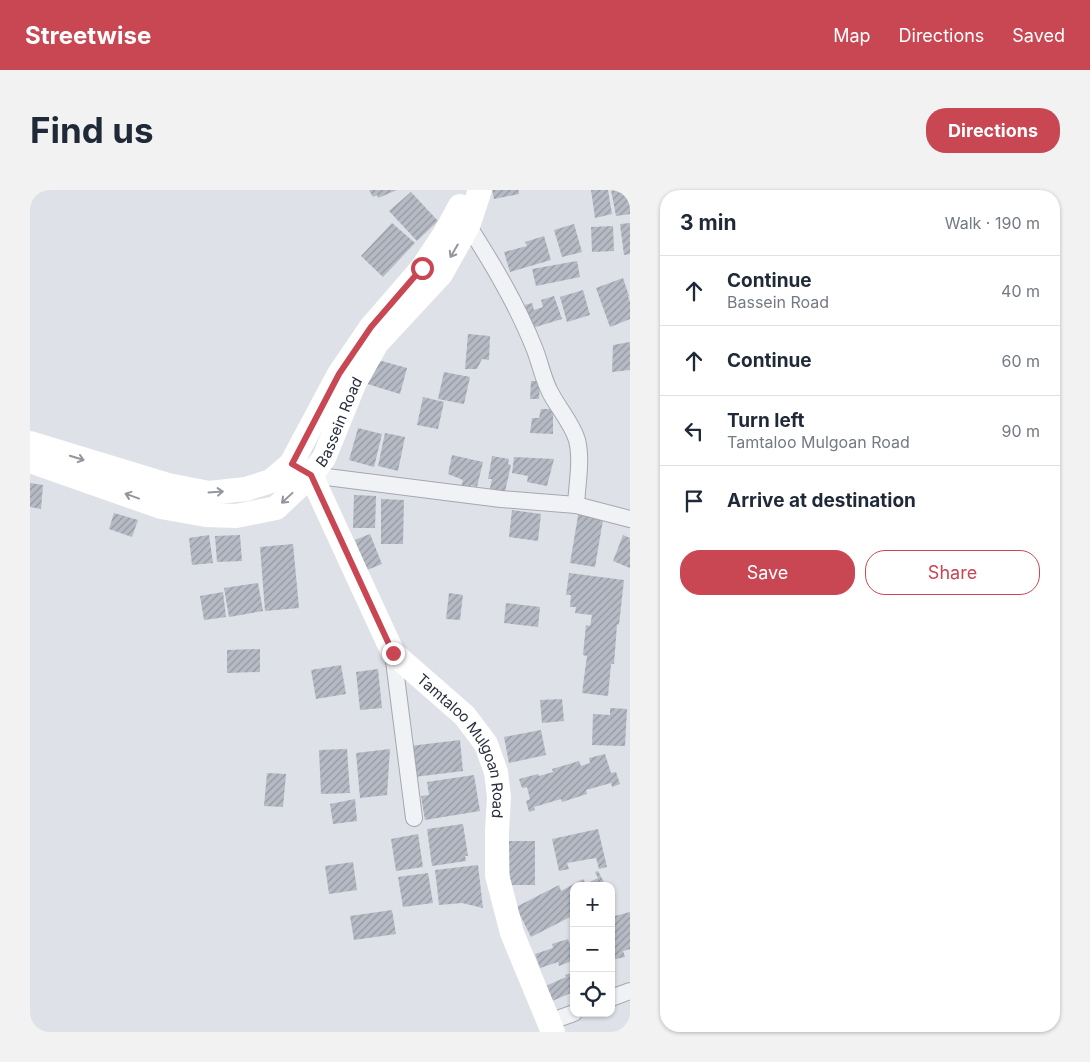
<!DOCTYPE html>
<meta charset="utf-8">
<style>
:root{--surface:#fff;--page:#f2f2f3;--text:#1f2937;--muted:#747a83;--line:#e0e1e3;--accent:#c94653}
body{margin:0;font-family:Inter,sans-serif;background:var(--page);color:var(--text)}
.controls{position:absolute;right:15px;bottom:15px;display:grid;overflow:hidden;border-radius:10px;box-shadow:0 1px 4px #0004}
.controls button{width:45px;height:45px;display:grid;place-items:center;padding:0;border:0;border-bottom:1px solid var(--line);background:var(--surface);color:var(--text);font:25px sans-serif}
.stop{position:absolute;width:15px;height:15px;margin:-11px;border:4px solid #c94653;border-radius:50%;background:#fff}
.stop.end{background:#c94653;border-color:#fff;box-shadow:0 1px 5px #0008}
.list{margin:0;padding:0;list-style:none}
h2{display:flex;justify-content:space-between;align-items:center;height:65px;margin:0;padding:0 20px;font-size:21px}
h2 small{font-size:16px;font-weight:400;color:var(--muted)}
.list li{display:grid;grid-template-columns:32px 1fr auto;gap:15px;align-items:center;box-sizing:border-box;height:70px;padding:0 20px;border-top:1px solid var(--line)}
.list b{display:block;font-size:19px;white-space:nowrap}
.list p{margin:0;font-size:16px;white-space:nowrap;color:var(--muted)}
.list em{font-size:16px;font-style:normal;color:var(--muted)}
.actions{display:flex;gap:10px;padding:15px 20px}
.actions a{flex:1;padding:11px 0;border:1px solid var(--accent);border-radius:20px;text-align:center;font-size:18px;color:var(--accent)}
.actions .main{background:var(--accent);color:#fff}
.icon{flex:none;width:28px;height:28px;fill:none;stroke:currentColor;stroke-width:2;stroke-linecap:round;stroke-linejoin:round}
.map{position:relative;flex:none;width:600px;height:842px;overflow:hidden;border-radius:20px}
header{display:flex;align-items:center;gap:30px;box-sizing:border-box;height:70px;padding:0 25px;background:var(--accent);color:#fff}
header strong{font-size:24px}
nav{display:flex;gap:28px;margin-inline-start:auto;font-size:18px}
.intro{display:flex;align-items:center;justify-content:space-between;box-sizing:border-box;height:120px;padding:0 30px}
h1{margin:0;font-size:35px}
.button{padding:12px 22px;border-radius:20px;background:var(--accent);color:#fff;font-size:18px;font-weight:700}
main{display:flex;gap:30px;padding:0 30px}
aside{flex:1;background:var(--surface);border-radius:20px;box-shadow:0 1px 4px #0004}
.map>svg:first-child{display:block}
.building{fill:url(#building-hatch)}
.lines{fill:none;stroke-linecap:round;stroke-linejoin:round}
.minor-casing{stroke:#a4a8b1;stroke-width:18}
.minor{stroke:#f0f2f5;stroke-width:16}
.secondary{stroke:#fff;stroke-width:24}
.oneway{stroke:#94969e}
.route{stroke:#c94653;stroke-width:6}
.labels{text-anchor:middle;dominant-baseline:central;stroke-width:4;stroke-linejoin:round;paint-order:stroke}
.street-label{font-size:15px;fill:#282e3d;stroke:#edf0f5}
</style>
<header>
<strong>Streetwise</strong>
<nav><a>Map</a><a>Directions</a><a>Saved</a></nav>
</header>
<div class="intro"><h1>Find us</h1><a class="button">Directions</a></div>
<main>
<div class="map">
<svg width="600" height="842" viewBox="0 0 600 842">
<defs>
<pattern id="building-hatch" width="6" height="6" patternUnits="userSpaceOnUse" patternTransform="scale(1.25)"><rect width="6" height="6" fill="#b5bac4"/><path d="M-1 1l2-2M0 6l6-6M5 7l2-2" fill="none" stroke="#9398a0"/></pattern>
</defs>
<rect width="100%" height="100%" fill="#dee1e7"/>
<g class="building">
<polygon points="339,0 367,0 348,8 347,5 343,7"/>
<polygon points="462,0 489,0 489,4 464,9"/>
<polygon points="561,0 578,0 582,24 565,28"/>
<polygon points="581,0 600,0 600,24 586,26"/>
<polygon points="381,2 408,31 387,51 359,21"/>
<polygon points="362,33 385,53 353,87 331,66"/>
<polygon points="600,33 600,64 594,65 590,34"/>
<polygon points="544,34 552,62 532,67 524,40"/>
<polygon points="583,36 584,61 562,62 561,37"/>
<polygon points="514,46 521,70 480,82 474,62 497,56 495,52"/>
<polygon points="547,71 550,87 506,96 502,79"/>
<polygon points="593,88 599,106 598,106 600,112 600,129 580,137 566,98"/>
<polygon points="553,100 560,125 537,132 530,107"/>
<polygon points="524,106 532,129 502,138 495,115 502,113 504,120 513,117 511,110"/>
<polygon points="438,144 460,146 459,170 452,169 447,179 435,179"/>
<polygon points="600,152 600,180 582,182 583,155"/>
<polygon points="341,168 377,178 370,204 334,193"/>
<polygon points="414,182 440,187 434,214 408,209"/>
<polygon points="501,191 510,191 509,209 500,209"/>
<polygon points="393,207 414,212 408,239 387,235"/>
<polygon points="511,219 523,219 523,244 500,243 502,228 509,228"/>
<polygon points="328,238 352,244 344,277 319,270"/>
<polygon points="355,243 375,247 368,281 348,276"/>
<polygon points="422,265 453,272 447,297 441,295 440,300 431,297 433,290 418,284"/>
<polygon points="462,266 479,269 478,274 481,275 474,306 459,303 462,289 458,289"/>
<polygon points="484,267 524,269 517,296 497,292 498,286 482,283"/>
<polygon points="0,293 13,295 11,319 0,317"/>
<polygon points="324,305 346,306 345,338 323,338"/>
<polygon points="351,309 374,310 373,354 351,354"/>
<polygon points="482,320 511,324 508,351 479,347"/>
<polygon points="549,320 574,324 565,377 540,373"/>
<polygon points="84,323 108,330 102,347 79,339"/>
<polygon points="340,344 352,374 337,380 325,350"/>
<polygon points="179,345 183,373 162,375 159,348"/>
<polygon points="210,345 212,371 187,372 185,346"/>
<polygon points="593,345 600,348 600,378 583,371"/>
<polygon points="263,354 269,418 235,421 230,357"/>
<polygon points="539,383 594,390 589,435 587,434 584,474 581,474 578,506 552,503 557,466 553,465 556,435 560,436 562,425 545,423 546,417 540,417 541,405 536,405"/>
<polygon points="228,393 233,421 199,427 194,398"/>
<polygon points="193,402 196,427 174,430 170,406"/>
<polygon points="419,403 433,405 430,430 416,429"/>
<polygon points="476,413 510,417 508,437 474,433"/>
<polygon points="230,459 230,482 197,483 197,460"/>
<polygon points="311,475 316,504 286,509 281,480"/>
<polygon points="348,479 352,518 330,520 326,482"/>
<polygon points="532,509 534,531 512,533 510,510"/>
<polygon points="580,518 597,519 595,556 562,555 563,524 580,525"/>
<polygon points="511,540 516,565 479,573 474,547"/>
<polygon points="430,550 433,581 384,587 380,556"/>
<polygon points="317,559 320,603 291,604 289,560"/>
<polygon points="360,559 357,605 330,608 326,563"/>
<polygon points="575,564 581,583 586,582 590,594 582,597 581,593 556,600 557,604 532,612 531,609 504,617 505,620 499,622 496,611 500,609 497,597 492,598 489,589 508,584 509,586 523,582 522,579 549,571 551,576 560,573 559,568"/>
<polygon points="237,583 256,584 253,617 234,616"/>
<polygon points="444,585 450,621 395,630 391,606 399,605 397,592"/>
<polygon points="325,609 327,631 303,634 300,614"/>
<polygon points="433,634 438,666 435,666 436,671 402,676 397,639"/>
<polygon points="568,639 577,677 569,679 566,668 537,673 539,679 529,681 522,649"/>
<polygon points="388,644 393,677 366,681 361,649"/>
<polygon points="479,651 505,651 505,695 480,695"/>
<polygon points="323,672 327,700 299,704 295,676"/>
<polygon points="448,675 453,718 432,713 409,715 405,680"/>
<polygon points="568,681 576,696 544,696 544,725 501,747 486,717 529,695 531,701 553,689 556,694 568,688 565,682"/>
<polygon points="398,683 403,713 373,717 368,687"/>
<polygon points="362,720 366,744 324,750 320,726"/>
<polygon points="600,722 600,759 593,761 595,767 581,770 581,727"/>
<polygon points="538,749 539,753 544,751 544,775 542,771 529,776 528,772 510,778 505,764 523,758 522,754"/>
<polygon points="544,782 544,809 541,803 522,811 516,796 536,787 535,785"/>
</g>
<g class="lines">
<g class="minor-casing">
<g id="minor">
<path d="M 434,29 C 461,71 487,114 505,160 C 510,173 513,188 519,200 C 527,217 541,231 547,250 C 552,270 547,294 546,315"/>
<polyline points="281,285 471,309 546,315 600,329"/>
<polyline points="363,463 384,628"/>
<polyline points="581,808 600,801"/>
<polyline points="519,832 544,823"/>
</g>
</g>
<use href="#minor" class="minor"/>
<g class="secondary">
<polyline points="0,253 138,295 179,303 216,299 241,291 261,274 309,184 341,137 392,78 414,45 430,16"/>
<path id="s1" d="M 0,271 L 131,317 L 176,325 L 206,326 L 246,318 L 281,285 L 294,268 L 325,192 L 347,153 L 411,84 L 438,36 L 450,0"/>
<path id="s2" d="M 261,274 L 281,285 L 363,463 L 435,526 L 456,554 L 466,582 L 469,607 L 467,641 L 467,685 L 482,743 L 523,842"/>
</g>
</g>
<defs><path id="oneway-shaft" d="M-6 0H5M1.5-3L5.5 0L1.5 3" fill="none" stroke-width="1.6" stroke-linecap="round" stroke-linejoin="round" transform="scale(1.25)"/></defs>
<g class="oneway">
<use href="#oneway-shaft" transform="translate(424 61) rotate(120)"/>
<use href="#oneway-shaft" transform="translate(47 268) rotate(17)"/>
<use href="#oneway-shaft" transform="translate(186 302) rotate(-4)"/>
<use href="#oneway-shaft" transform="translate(102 306) rotate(-160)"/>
<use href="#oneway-shaft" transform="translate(257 308) rotate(137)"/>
</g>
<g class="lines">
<polyline class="route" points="363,463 281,285 262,274 309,184 341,137 392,78"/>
</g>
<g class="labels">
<g class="street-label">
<text stroke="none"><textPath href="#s1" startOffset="364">Bassein Road</textPath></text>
<text stroke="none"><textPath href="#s2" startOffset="340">Tamtaloo Mulgoan Road</textPath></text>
</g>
</g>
</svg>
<div class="controls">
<button>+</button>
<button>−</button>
<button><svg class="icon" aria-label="locate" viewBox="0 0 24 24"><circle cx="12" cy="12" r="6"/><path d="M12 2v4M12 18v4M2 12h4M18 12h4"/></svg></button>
</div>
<div class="stop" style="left:392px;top:78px"></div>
<div class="stop end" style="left:363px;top:463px"></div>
</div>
<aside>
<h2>3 min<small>Walk · 190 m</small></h2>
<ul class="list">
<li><svg class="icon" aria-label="ahead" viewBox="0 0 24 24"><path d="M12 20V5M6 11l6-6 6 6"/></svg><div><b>Continue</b><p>Bassein Road</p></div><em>40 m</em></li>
<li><svg class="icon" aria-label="ahead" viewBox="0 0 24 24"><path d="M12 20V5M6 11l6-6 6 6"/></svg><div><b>Continue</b></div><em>60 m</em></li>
<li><svg class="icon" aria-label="left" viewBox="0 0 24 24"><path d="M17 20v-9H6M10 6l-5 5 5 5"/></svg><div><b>Turn left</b><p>Tamtaloo Mulgoan Road</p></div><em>90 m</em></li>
<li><svg class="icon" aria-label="arrive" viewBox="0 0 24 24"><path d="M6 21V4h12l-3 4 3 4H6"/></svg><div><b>Arrive at destination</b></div></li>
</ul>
<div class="actions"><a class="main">Save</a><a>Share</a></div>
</aside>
</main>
